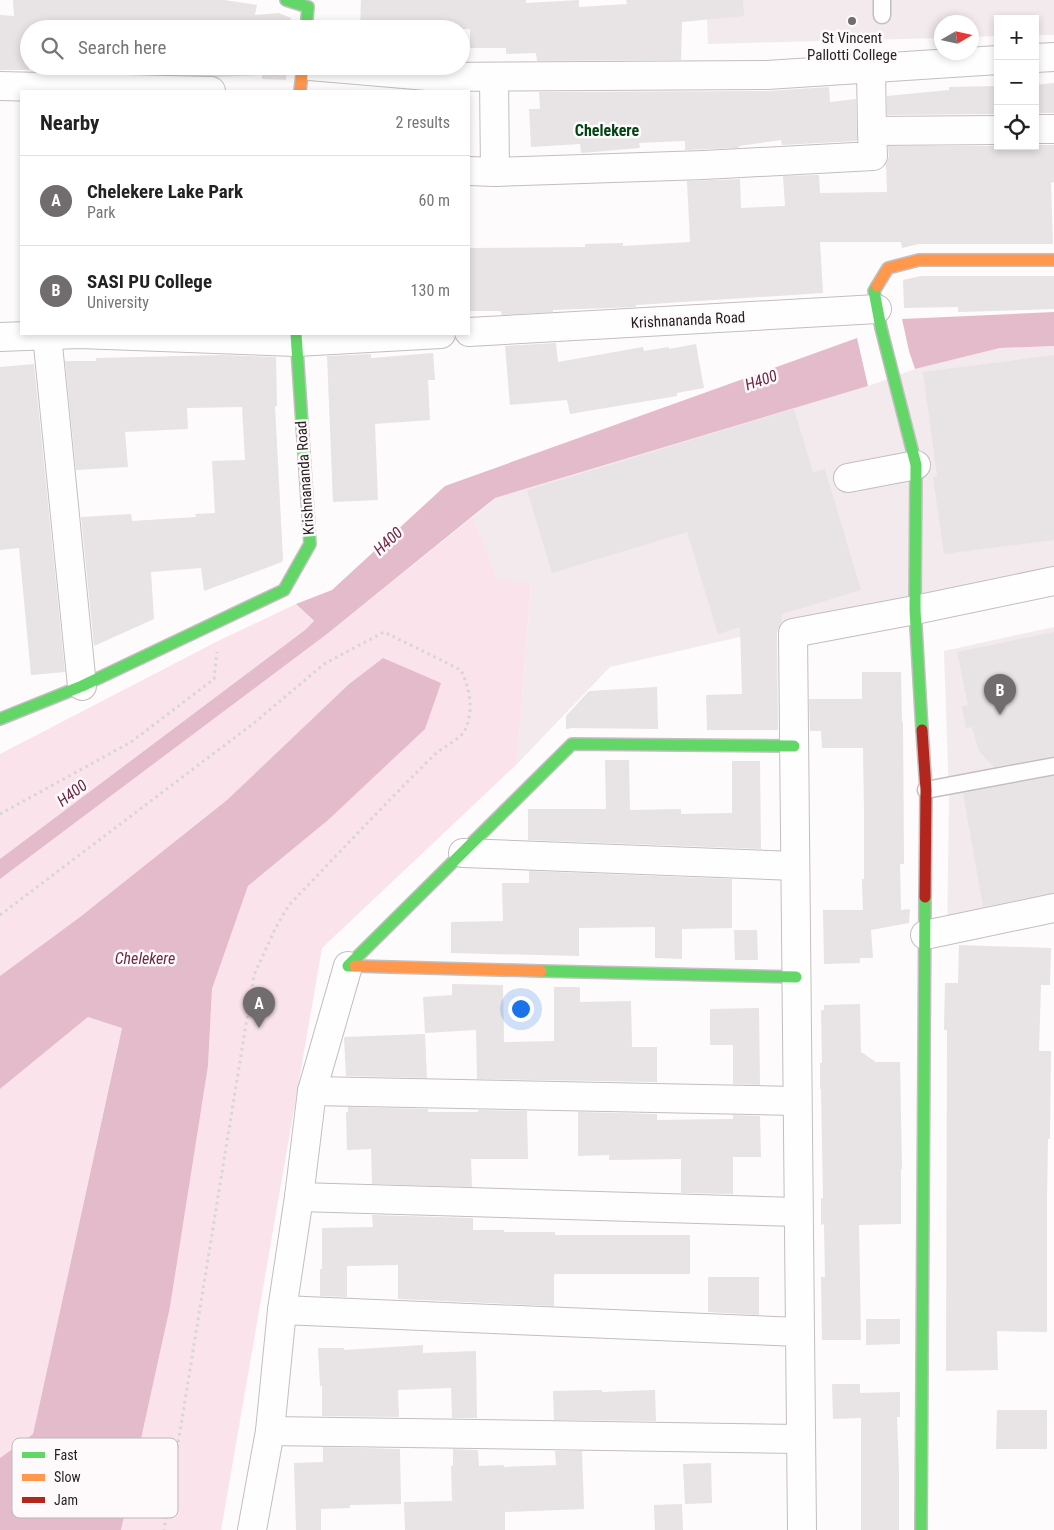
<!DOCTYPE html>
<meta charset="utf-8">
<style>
:root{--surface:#fff;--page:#f6f6f6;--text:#222;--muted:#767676;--line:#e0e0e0;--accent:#716c6e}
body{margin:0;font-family:"Roboto Condensed",sans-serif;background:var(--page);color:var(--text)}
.controls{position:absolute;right:15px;top:15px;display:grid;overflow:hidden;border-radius:0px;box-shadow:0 2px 8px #0003}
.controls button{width:45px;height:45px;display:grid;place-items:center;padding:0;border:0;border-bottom:1px solid var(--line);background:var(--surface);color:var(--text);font:25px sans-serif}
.compass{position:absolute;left:934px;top:15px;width:45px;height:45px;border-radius:50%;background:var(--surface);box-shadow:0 2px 8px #0003;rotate:81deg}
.you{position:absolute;left:520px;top:1008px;width:18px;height:18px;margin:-12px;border:4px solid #fff;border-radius:50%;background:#1a73e8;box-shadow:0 0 0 8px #1a73e833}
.badge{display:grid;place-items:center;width:32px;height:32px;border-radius:50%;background:var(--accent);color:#fff;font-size:16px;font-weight:700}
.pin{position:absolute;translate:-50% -41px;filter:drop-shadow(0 1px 2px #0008)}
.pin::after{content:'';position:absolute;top:26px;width:18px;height:15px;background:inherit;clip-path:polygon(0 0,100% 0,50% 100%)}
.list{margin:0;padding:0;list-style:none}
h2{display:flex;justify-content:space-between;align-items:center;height:65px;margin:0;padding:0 20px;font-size:21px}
h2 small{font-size:16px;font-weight:400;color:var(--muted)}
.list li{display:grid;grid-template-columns:32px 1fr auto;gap:15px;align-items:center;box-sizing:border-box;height:90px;padding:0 20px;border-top:1px solid var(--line)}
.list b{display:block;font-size:19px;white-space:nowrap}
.list p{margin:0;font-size:16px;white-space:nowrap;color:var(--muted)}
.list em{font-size:16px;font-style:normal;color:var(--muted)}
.icon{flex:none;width:28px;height:28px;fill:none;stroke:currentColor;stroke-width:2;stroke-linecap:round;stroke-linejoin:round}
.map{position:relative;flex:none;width:1054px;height:1530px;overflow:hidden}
.search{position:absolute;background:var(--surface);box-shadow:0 2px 8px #0003;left:20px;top:20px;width:450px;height:55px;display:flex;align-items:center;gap:12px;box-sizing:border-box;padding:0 18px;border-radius:28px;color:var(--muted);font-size:19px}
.panel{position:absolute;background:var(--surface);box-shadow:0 2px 8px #0003;left:20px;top:90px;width:450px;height:245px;border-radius:0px}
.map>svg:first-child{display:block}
.built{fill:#f3eaed}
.green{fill:#fae3ea}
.water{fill:#e4bbca}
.building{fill:#e8e3e5}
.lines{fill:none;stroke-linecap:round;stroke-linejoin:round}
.lane-casing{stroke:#c3bec0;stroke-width:19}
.street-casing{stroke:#c3bec0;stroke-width:30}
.fast-casing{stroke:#c3bec0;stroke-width:14}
.slow-casing{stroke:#c3bec0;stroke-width:14}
.jam-casing{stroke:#c3bec0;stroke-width:14}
.path{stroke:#d6d6d6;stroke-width:3;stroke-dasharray:2.5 4;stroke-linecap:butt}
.lane{stroke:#fffeff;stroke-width:16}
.street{stroke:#fffeff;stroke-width:28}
.fast{stroke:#63d668;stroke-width:11}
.slow{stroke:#ff974d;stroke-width:11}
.jam{stroke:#b3261e;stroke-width:11}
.poi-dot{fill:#716c6e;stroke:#fefafc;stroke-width:2}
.labels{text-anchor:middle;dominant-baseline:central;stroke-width:5;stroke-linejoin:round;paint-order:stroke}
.poi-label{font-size:15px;fill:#261f21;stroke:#fefafc}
.street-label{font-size:15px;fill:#261f21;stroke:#fefafc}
.neighbourhood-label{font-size:16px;font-weight:bold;fill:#004414;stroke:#fefafc}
.water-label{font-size:16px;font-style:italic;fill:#6c2844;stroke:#fefafc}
.key{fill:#fefafc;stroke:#bdb8ba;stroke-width:1}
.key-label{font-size:14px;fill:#261f21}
</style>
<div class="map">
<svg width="1054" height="1530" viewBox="0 0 1054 1530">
<rect width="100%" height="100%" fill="#fdfbfc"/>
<g class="built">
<polygon points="706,0 1054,0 1054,35 1035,35 1035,19 998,19 998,36 972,37 972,22 942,22 941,38 708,44"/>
<polygon points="1054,346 1054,568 941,590 610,667 517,764 531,585 497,578 473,517 495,498 868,386 915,369 1000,348"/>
<polygon points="1054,627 1054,917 947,939 949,797 944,651"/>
</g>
<g class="green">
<polygon points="473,517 497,578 531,584 517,764 322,948 221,1530 121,1530 170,1307 208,1066 212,989 248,886 327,821 383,658 349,684 227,800 80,917 0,976 0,879 327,634"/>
<polygon points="296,604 314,622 305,630 0,859 0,754 220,640"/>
<polygon points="88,1017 122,1027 33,1434 0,1458 0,1089"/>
</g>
<g class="water">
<polygon points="1054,312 1054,346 1000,348 915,369 909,351 902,319"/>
<polygon points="857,338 868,386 495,498 327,634 0,879 0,859 305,630 314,621 296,604 332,590 445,486"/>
<polygon points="383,658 441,683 425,729 327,821 248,886 212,989 208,1066 170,1307 121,1530 0,1530 0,1458 33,1434 122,1028 88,1017 0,1089 0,976 80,917 227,800 349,684"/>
</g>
<g class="building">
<polygon points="13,0 224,0 257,5 255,15 279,13 291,18 291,29 29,29 29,57 27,57 29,70 0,70 0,15 14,16"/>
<polygon points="361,0 526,0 526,3 579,0 579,7 627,4 626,0 743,0 744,16 682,22 681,60 537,61 536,53 506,54 506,48 470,48 470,29 360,29"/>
<polygon points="107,66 287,66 286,80 262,79 262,75 216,77 176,75"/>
<polygon points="1054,83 1054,113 1035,113 1035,85"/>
<polygon points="998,86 998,114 887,115 887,96 949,90 949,87"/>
<polygon points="829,87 830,102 856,99 857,141 782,145 781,140 739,146 739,148 685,150 685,141 639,143 640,148 581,153 580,144 531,147 529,109 540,109 539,92 767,91"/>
<polygon points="1035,145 1054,145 1054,182 1051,183 1053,244 919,244 902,248 901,242 820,242 823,293 636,305 636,307 553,310 553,312 502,315 501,312 500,311 469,311 469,248 585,247 585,244 623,243 623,246 690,242 687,181 740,179 741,208 785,206 783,176 819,175 820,193 887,192 886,164 889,156 888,146 1035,146"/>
<polygon points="921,276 1054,276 1054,309 958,312 958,307 904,308 903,280"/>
<polygon points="556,343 558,362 643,347 644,351 669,347 669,349 696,344 704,388 677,393 677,396 570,414 567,400 510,405 505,346"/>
<polygon points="433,353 435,380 428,380 430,420 375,424 378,500 333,502 327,356 371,354 371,358"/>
<polygon points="221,355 276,357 277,406 275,406 283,559 282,562 204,591 201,568 151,572 154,619 94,646 81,517 131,514 132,521 196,517 195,514 215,513 212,461 245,460 242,407 187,408 188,429 125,432 128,467 76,470 65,361 96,361 96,358"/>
<polygon points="1054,355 1054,540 944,554 933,477 937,476 923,372"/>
<polygon points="34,364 65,672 31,675 19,548 0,550 0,367"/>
<polygon points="794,409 813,472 825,469 861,590 782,614 782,622 779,627 777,633 778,730 707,730 706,695 742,694 740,627 718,634 687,532 552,573 527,490"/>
<polygon points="1054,632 1054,756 994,767 979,751 972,727 966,728 962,706 968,705 957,652"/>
<polygon points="862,672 901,672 902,722 903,722 904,864 900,864 901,910 910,909 909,923 871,930 873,958 860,958 860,963 824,964 823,910 863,910 862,879 864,879 864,810 863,748 822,748 821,731 810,731 809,699 862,699"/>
<polygon points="657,687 658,729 572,728 566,729 566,716 589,691"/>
<polygon points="605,760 629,760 630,810 681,809 681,814 732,813 732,761 760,761 761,849 528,840 528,809 606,809"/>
<polygon points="1054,776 1054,893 983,907 963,793"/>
<polygon points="529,871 732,879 732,928 682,929 682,959 655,958 655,927 579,928 579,956 451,953 451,922 503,921 502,883 529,883"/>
<polygon points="734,930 757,930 758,960 735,960"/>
<polygon points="959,945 1051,948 1050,985 1041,985 1039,1051 1051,1051 1050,1139 1048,1139 1047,1199 1047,1332 997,1331 998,1370 946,1371 947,1030 944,1030 945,983 958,983"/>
<polygon points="452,984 503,985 504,1042 554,1041 554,987 580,987 580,1002 631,1001 632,1047 657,1047 657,1082 477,1079 476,1030 425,1033 423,997 452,995"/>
<polygon points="860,1004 861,1052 876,1062 900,1062 902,1169 901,1169 901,1224 859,1225 861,1340 822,1340 821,1277 825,1277 824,1224 821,1225 821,1198 823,1198 821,1089 820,1089 820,1063 822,1063 821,1010 824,1010 824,1005"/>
<polygon points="759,1008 760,1085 733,1084 733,1045 710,1045 710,1009"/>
<polygon points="425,1034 427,1078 346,1076 344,1037"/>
<polygon points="348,1107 428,1109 428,1112 478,1112 478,1110 527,1111 528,1159 471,1159 472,1187 372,1184 371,1149 347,1150 346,1112 348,1112"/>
<polygon points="578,1112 657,1114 657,1120 733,1119 733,1115 760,1116 761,1157 733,1157 733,1194 681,1193 681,1159 609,1160 609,1155 578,1156"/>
<polygon points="372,1215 473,1218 473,1230 504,1230 504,1232 555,1232 555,1235 690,1235 690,1274 555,1274 554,1276 554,1306 398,1299 398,1265 348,1266 347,1266 347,1297 320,1296 320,1269 322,1269 322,1228 373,1227"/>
<polygon points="708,1277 759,1277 759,1315 708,1312"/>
<polygon points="866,1319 900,1319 900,1344 866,1345"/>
<polygon points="423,1345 423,1353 476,1351 477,1418 452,1418 451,1388 398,1390 399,1417 322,1416 322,1386 320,1386 318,1348 344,1348 344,1350"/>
<polygon points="832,1384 860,1384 860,1393 900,1392 900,1417 897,1417 899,1474 899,1530 861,1530 861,1418 833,1419"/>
<polygon points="602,1390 602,1392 655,1390 656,1421 554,1420 553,1391"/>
<polygon points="997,1410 1047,1410 1047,1449 996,1449"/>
<polygon points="323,1447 400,1449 401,1504 350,1505 350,1508 321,1509 321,1530 296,1530 294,1463 323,1462"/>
<polygon points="453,1449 478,1450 479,1466 504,1465 504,1467 556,1465 555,1451 582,1451 584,1509 505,1512 505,1530 405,1530 404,1502 452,1501 451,1466 453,1466"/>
<polygon points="711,1463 712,1503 685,1504 683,1464"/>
<polygon points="682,1504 683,1530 655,1530 654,1505"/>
</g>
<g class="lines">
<g class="lane-casing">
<g id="lane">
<polyline points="882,0 882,15"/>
<polyline points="926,790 1054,766"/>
</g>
</g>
<g class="street-casing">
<g id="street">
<polyline points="1035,58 1054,57"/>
<polyline points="310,66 439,77 767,75 998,60"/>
<polyline points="871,69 872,131"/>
<polyline points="494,77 495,172"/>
<polyline points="0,86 211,91"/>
<polyline points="1035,129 1054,129"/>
<polyline points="469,171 495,172 704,165 873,156 872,131 998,130"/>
<polyline points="469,332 877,309"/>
<polyline points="47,335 82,686"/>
<polyline points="0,337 79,334 296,342 441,334"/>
<polyline points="848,478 916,465"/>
<polyline points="463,853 795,866"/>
<polyline points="925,935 1054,908"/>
<polyline points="312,1091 797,1101"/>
<polyline points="299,1197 798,1212"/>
<polyline points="282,1310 799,1332"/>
<polyline points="270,1431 801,1439"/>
<polyline points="252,1530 270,1431 282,1310 299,1197 312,1091 348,966"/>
<polyline points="802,1530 793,633 915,610 1054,581"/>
</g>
</g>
<g class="fast-casing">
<g id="fast">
<polyline points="286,0 308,7 306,29"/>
<polyline points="877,286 874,291 881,328 916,465 915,610 922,730"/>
<polyline points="0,719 82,686 284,590 310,544 296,334"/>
<polyline points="355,966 348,966 572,744 794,746"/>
<polyline points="541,971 796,977"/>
<polyline points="921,1530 925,897"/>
</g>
</g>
<g class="slow-casing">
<g id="slow">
<polyline points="300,91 303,66"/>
<polyline points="877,286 888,268 919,260 1054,260"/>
<polyline points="355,966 541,971"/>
</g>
</g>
<g class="jam-casing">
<polyline id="jam" points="922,730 926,790 925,897"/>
</g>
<g class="path">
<polyline points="0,814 131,742 214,679 217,652"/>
<path d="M 0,915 L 254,723 L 324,664 L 384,632 L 461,670 C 470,689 474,710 465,730 C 461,739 441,748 433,756 C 384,805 337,855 289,905 L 276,927 L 254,975 L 164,1530"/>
</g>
<use href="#lane" class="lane"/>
<use href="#street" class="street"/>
<use href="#fast" class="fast"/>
<use href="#slow" class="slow"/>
<use href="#jam" class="jam"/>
</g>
<circle class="poi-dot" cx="852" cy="21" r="5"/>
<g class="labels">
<g class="poi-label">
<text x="852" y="38">St Vincent<tspan x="852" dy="17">Pallotti College</tspan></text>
</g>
<g class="street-label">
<text transform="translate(688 320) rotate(-3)">Krishnananda Road</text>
<text transform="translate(305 478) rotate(-94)">Krishnananda Road</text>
</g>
<g class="neighbourhood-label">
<text x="607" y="130">Chelekere</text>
</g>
<g class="water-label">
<text transform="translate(761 380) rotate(-19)">H400</text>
<text transform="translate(388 541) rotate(-43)">H400</text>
<text transform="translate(72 793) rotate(-37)">H400</text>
<text x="145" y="958">Chelekere</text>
</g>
</g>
<rect x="12" y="1438" width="166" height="80" rx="8" class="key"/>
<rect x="22" y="1452" width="23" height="6" fill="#63d668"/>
<rect x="22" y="1474" width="23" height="7" fill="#ff974d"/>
<rect x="22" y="1497" width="23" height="6" fill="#b3261e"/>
<g class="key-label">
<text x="54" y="1460">Fast</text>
<text x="54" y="1482">Slow</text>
<text x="54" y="1505">Jam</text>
</g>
</svg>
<div class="controls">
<button>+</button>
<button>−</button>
<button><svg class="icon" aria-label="locate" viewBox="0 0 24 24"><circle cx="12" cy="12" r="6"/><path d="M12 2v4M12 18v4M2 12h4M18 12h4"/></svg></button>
</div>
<svg class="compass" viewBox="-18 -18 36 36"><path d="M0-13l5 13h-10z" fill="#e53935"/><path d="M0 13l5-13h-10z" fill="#767676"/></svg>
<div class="you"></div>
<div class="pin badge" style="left:259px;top:1028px">A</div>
<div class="pin badge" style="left:1000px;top:715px">B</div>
<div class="search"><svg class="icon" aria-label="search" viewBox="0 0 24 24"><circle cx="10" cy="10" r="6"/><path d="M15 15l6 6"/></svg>Search here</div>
<section class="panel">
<h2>Nearby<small>2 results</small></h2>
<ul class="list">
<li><span class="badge">A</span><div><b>Chelekere Lake Park</b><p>Park</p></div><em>60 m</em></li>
<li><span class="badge">B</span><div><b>SASI PU College</b><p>University</p></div><em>130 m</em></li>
</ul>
</section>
</div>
